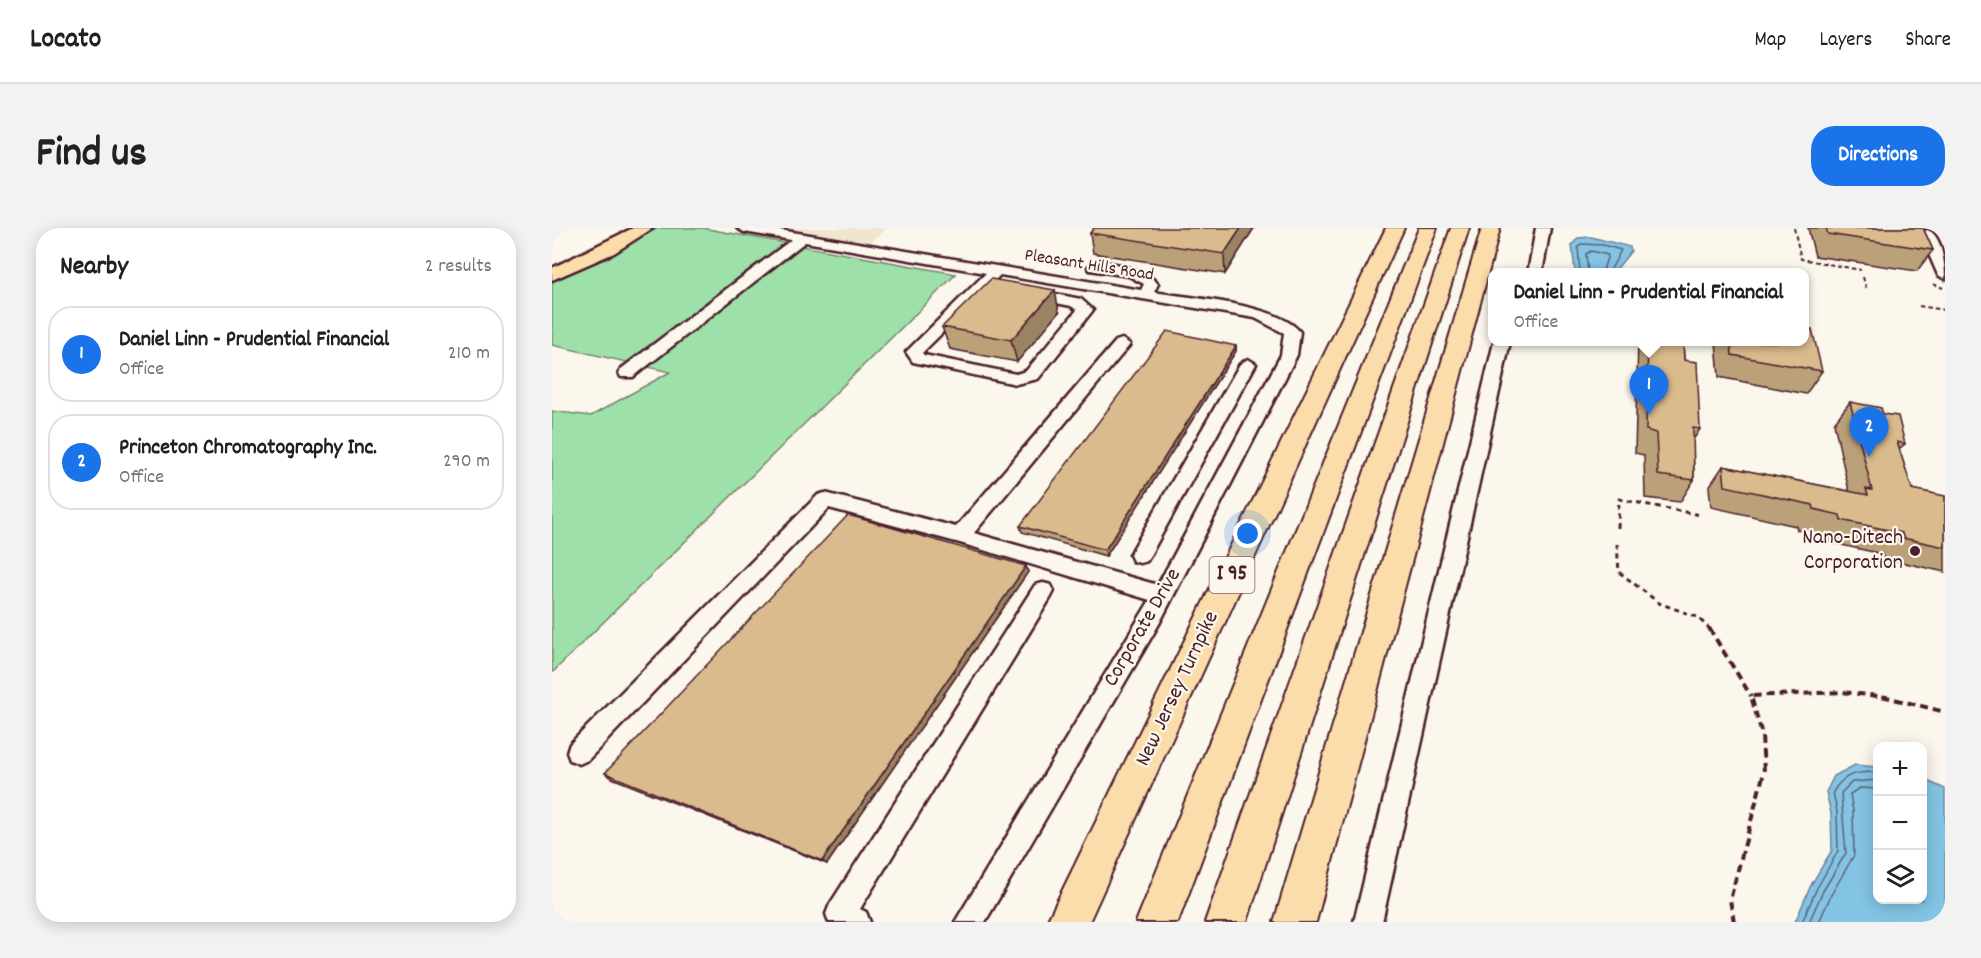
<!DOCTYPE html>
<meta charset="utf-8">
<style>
:root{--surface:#fff;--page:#f2f2f2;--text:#202124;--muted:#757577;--line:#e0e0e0;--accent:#1a73e8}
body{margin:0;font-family:Dekko,sans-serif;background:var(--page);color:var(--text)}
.controls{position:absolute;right:18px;bottom:18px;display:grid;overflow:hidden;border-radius:12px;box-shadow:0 3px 15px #0003}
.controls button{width:54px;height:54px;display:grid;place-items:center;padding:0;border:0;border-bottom:2px solid var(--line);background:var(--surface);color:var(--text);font:30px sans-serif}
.you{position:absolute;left:696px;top:306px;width:21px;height:21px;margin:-15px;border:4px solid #fff;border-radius:50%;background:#1a73e8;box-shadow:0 0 0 9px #1a73e833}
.badge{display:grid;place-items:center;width:39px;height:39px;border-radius:50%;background:var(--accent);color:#fff;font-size:20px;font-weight:700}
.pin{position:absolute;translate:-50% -50px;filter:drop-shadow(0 2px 3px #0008)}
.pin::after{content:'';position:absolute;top:32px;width:21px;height:18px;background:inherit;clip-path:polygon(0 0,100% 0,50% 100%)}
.popup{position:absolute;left:936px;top:40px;width:321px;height:78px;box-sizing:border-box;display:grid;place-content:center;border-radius:12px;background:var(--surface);filter:drop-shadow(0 2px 4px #0005);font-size:20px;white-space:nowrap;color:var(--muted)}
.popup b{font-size:22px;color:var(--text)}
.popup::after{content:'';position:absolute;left:50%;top:100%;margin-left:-12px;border:12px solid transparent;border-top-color:var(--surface)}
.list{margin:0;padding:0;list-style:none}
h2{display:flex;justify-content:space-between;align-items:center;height:78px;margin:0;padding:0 24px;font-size:26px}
h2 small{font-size:20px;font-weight:400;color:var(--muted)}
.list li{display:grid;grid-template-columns:39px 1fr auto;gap:18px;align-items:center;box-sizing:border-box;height:96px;margin:0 12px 12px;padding:0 12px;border:2px solid var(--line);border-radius:24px}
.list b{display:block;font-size:22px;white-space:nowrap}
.list p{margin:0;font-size:20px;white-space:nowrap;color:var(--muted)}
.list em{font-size:20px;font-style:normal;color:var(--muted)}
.icon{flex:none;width:33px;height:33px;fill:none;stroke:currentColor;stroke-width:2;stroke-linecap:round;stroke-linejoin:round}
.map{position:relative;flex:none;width:1393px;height:694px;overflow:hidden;border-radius:24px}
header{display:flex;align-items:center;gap:36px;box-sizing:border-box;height:84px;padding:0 30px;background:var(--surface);border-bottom:2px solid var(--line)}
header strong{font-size:28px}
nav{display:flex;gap:33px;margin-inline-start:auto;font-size:21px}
.intro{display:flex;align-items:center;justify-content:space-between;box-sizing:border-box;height:144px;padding:0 36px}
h1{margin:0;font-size:42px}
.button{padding:15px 27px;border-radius:24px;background:var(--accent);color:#fff;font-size:21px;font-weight:700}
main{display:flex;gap:36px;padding:0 36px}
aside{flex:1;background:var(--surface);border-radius:24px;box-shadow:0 3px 15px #0003}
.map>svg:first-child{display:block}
.built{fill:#f1e5d0}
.green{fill:#9ee0a9;stroke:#74806a;stroke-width:1.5}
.water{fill:#83c4e4;stroke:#6c829a;stroke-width:1.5}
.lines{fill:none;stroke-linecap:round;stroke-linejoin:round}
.shore{stroke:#616175;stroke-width:1.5}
.minor-casing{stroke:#4a1f2b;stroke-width:5}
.major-casing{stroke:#4a1f2b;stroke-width:5}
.highway-casing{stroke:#4a1f2b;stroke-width:4}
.path-far2{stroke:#4a1f2b;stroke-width:2;stroke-dasharray:4.5 3;stroke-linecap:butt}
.path-far1{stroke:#4a1f2b;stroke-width:3;stroke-dasharray:5 4.5;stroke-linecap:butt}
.path{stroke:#4a1f2b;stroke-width:4;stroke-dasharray:8 5;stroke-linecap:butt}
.minor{fill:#fbf7ec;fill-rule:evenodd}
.major{fill:#fbddab;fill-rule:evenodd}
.highway{fill:#fbddab;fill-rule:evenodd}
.wall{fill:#bba17a;stroke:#4a1f2b;stroke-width:1.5}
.shaded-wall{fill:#998363;stroke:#4a1f2b;stroke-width:1.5}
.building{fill:#dabb8e;stroke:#4a1f2b;stroke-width:1.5}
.poi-dot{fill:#4a1f2b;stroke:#fbf7ec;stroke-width:2}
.labels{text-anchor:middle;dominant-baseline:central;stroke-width:4.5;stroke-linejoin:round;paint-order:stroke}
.far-street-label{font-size:18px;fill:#4a1f2b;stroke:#fbf7ec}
.shield{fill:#fbf7ec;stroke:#7f6065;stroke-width:1.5}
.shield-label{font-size:21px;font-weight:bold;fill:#4a1f2b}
.poi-label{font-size:22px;fill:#4a1f2b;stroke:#fbf7ec;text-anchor:end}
.street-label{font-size:22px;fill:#4a1f2b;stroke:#fbf7ec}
</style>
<header>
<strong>Locato</strong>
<nav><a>Map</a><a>Layers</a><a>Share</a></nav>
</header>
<div class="intro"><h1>Find us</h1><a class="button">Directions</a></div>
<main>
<aside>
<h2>Nearby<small>2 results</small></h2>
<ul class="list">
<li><span class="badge">1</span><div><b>Daniel Linn - Prudential Financial</b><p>Office</p></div><em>210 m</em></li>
<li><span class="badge">2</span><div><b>Princeton Chromatography Inc.</b><p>Office</p></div><em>290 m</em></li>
</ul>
</aside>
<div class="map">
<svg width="1393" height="694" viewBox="0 0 1393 694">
<rect width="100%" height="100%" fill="#fbf7ec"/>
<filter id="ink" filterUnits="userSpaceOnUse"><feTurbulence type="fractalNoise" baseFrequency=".0167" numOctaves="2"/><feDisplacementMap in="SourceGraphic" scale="12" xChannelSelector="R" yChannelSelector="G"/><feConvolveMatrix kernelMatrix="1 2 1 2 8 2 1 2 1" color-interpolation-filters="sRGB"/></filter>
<g filter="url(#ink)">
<polygon class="built" points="222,0 336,0 316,16"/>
<polygon class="green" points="106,0 150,0 404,46 0,445 0,183 39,188 118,144 0,117 0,54 41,36"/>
<g class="water">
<polygon points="1039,9 1078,19 1079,23 1062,44 1023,44 1020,17 1026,10"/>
<polygon points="1303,537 1325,539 1326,672 1370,672 1371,551 1393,561 1393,694 1243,694 1259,657 1280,622 1279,585 1274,564 1282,548"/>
</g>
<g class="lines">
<g class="shore">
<polyline points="1028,45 1026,19 1029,16 1051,17 1069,22 1057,45"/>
<polyline points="1036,45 1034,26 1039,23 1056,27 1050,45"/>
<path d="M 1250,694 L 1265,660 L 1286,623 L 1285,584 L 1281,564 C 1292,545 1305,544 1326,544"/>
<polyline points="1257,694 1271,663 1294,625 1289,565 1300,554 1326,552"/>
<polyline points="1267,694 1279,667 1302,627 1301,583 1298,566 1308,560 1326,561"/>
</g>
<g class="minor-casing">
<g id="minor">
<path d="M 185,0 L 216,0 L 589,62 L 592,56 L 577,48 L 538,42 L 536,39 C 548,27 597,43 606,56 L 602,64 C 637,70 727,76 748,104 L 745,127 L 607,396 L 433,694 L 403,694 L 598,372 L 408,315 L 277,280 L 36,532 L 27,536 L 18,532 L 15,524 L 18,516 L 266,267 L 273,265 L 404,299 L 564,113 L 570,111 L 578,116 L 576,119 L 422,305 L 606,357 L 729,127 L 732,105 L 703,90 L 448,47 L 441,54 L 529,71 L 541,82 L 486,151 L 464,156 L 361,134 L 354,124 L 434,45 L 253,14 L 81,149 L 69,149 L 67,145 L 69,141 L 239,12 L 192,4 ZM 434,61 L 519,78 L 525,82 L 474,143 L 464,146 L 372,127 L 370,125 Z"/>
<polygon points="984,0 998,0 990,45 976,45"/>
<path d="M 1375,2 C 1390,6 1393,38 1393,51 L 1386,47 L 1368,6 Z"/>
<polygon points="942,114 958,114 830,694 802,694"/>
<polygon points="696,131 704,136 595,333 588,335 581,333 578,327 581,321 688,136"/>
<polygon points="491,355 499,357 502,363 499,369 308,681 314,684 318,694 277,694 274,686 278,676 483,357"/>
</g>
</g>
<g class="major-casing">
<polygon id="major" points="81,0 101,0 62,25 0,52 0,40"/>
</g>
<g class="highway-casing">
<g id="highway">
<polygon points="834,0 852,0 537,694 495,694"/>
<polygon points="867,0 885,0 626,694 584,694"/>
<polygon points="899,0 917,0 695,694 653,694"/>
<polygon points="930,0 948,0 764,694 722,694"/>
</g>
</g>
<g class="path-far2">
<polyline points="1242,0 1249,31 1309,42"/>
<polyline points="1311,49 1314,60"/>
<polyline points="1381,56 1391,60"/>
<polyline points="1367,78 1393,82"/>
</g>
<g class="path-far1">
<polyline points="1066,300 1067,271 1148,287"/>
<polyline points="1065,316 1067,344 1107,375 1145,389 1158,401"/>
</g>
<g class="path">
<polyline points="1157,400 1199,468"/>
<polyline points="1182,694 1178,672 1212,544 1210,507 1199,468 1290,464 1334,469 1393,484"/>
</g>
<use href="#minor" class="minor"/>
<use href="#major" class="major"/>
<use href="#highway" class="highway"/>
</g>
<g class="wall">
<polygon points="702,0 673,46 541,25 538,5"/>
<polygon points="1256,0 1371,0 1381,22 1365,43 1263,28"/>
<polygon points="507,84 465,134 398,121 390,99"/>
<polygon points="1086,114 1131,114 1132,132 1148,201 1141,212 1142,252 1128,274 1093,270 1092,227 1083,225"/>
<polygon points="1164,114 1253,114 1270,143 1254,166 1167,149"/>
<polygon points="684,118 684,123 554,328 470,304 468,298"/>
<polygon points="1298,174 1331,186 1353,216 1347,221 1360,261 1393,268 1393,344 1331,330 1330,326 1271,313 1270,307 1245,302 1244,298 1159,279 1157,259 1171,238 1297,263 1282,195"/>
<polygon points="474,338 476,344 275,636 60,550 53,545"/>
</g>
<g class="shaded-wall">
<polygon points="689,0 702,0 673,46 672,26"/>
<polygon points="503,62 507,84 465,134 459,112"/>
<polygon points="684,118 684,123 554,328 553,322"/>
<polygon points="474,338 476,344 275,636 270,633"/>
</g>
<g class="building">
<polygon points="542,0 689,0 672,26 538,5"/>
<polygon points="1274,0 1371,0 1381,22 1276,6"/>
<polygon points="439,51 503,62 459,112 390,99"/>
<polygon points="1253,100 1260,101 1270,143 1180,127 1179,114 1253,114"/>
<polygon points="615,103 684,118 553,322 468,298"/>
<polygon points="1096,114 1131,114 1132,132 1145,134 1148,201 1141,200 1142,252 1106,247 1104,205 1094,202"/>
<polygon points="1298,174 1329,180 1331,186 1346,188 1353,216 1345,214 1360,261 1393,268 1393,319 1351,310 1350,305 1289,292 1288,287 1262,281 1261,277 1173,258 1171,238 1316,267 1314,261 1320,262"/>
<polygon points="296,287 474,338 270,633 53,545"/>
</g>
</g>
<circle class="poi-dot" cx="1363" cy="323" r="6"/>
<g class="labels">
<g class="far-street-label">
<text transform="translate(537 38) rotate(9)">Pleasant Hills Road</text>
</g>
<rect class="shield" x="657.5" y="329" width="45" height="36" rx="4.5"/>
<g class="shield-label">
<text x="680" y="347">I 95</text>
</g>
<g class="poi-label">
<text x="1351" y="310">Nano-Ditech<tspan x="1351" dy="25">Corporation</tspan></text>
</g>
<g class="street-label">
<text transform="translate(591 400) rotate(-60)">Corporate Drive</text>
<text transform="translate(626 461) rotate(-65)">New Jersey Turnpike</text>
</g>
</g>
</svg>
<div class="controls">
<button>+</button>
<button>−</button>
<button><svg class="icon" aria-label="layers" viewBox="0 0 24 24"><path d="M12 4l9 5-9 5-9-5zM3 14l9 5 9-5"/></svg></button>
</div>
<div class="you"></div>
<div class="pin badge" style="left:1097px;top:187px">1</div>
<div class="popup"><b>Daniel Linn - Prudential Financial</b>Office</div>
<div class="pin badge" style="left:1317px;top:229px">2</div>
</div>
</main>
